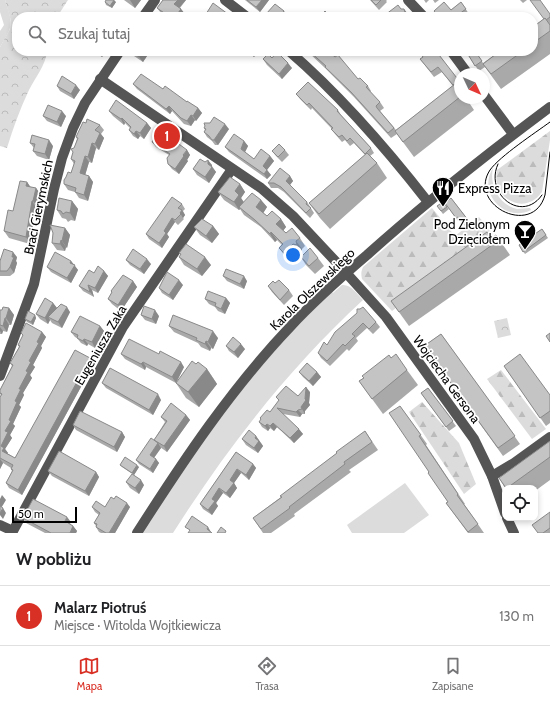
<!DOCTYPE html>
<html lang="pl">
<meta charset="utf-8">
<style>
:root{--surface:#fff;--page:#f2f2f2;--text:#202124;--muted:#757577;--line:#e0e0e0;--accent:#d93025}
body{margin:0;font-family:Cabin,sans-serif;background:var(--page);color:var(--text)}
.controls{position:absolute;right:12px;bottom:12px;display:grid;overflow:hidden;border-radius:8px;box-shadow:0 2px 6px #0003}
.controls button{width:36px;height:36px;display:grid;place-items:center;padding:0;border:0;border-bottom:1px solid var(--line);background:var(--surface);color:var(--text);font:20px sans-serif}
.compass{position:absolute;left:454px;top:68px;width:36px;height:36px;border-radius:50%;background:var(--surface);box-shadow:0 2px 6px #0003;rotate:134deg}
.scale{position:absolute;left:12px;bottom:10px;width:65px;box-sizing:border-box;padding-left:4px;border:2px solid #000;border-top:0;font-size:11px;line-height:14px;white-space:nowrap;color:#000;-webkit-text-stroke:3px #fff;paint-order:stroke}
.you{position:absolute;left:293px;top:255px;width:14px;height:14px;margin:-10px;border:3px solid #fff;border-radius:50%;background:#1a73e8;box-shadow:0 0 0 6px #1a73e833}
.badge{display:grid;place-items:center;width:26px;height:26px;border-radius:50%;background:var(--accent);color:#fff;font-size:13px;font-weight:700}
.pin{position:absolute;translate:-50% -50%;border:2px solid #fff;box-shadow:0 1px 4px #0006}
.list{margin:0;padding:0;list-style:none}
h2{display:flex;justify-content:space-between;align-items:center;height:52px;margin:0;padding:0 16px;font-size:17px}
h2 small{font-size:13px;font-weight:400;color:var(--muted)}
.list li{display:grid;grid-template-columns:26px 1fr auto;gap:12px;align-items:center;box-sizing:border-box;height:60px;padding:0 16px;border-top:1px solid var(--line)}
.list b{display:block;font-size:15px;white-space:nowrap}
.list p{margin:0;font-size:13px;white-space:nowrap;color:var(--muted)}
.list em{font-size:13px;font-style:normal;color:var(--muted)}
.icon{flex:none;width:22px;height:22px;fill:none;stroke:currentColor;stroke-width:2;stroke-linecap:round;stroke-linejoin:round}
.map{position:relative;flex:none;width:550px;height:533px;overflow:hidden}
.search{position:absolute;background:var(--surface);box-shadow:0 2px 6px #0003;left:12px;right:12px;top:12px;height:44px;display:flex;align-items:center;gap:10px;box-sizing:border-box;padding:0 14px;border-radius:16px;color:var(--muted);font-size:15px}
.sheet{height:112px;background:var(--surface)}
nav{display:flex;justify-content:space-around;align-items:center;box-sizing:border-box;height:56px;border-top:1px solid var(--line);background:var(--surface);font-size:11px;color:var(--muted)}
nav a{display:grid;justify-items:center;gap:2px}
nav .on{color:var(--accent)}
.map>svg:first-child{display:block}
.grass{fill:#dcdcdc}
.forest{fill:url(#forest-firs)}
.park{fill:url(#park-crowns)}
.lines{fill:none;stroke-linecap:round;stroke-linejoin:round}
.minor{stroke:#555;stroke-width:10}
.tram{stroke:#000;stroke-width:1}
.wall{fill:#a9a9a9}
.shaded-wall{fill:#898989}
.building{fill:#c4c4c4;stroke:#898989}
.labels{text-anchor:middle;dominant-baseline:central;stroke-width:3.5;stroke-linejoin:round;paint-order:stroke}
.poi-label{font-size:13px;fill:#000;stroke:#fff;text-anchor:start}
.street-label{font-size:13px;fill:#000;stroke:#fff}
</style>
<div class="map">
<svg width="550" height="533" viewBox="0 0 550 533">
<defs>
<pattern id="forest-firs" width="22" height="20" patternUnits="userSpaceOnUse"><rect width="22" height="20" fill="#dcdcdc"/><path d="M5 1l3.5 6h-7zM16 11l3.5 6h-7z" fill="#bbb"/></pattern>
<pattern id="park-crowns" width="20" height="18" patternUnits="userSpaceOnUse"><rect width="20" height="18" fill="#dcdcdc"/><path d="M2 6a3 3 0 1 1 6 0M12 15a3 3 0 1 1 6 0" fill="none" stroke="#bbb"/></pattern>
</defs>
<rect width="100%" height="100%" fill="#fff"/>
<g class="grass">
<path d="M 0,0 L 5,0 C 13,25 14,24 0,47 L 0,31 L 4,25 L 0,12 Z"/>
<path d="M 493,168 C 489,185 499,205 517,209 C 521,209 525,208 530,208 L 531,210 C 505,223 477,193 493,168 Z"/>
<path d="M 342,285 C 351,284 357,294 363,300 C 289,368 227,448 173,533 L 141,533 C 171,486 202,439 237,395 C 266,358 299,325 331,291 L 333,293 Z"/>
<polygon points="405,483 429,515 404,533 352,533 347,525"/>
</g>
<g class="forest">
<path d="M 550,131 L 550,140 L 542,192 C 524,217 491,198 497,170 Z"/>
<path d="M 432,208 L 455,236 L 479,217 L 493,234 L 392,311 L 362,279 C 361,274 361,272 363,267 Z"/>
<polygon points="501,370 546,429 532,439 487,379"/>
<polygon points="422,402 459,443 476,484 464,494 409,412"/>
</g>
<g class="park">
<path d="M 5,0 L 68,0 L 57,17 L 17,17 L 17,51 L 47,51 C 46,65 35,78 29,90 C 20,109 13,128 7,148 L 0,146 L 0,47 L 10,29 L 11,21 Z"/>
<polygon points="507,318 511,335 498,338 494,321"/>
</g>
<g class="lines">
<g class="minor">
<polyline points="225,0 247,17"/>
<polyline points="408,0 424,17"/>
<polyline points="143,17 155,0"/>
<path d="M 289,51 C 341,96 386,148 428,202"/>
<polyline points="451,51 468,74"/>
<polyline points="100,79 261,188 293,216 339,265 386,317 474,439 492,476 505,513"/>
<polyline points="484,95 513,134"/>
<polyline points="0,376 34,284 54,189 62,158 73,128 85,103 120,51"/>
<polyline points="492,476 514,463 550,437"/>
<polyline points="507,518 514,533"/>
<polyline points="0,525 13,531 123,327 232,169"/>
<path d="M 137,533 C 183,461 231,389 290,327 C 314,301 340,278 367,255 C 425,203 487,154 550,107"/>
</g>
<g class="tram">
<path d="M 550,122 C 535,133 500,156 490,170 C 467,205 533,238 545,195 L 550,152"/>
<path d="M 498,164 C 484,194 522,224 542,195"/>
</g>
</g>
<g class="wall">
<polygon points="124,0 141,0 135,8"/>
<polygon points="163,0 186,0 180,8 185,14 183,17 166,17 161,13 157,8"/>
<polygon points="245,0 269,0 260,12"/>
<polygon points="370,0 387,0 386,1 387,2 379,10"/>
<polygon points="424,0 429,0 426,3"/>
<polygon points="433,0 439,0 435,3"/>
<polygon points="520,0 527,0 523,3"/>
<polygon points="105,2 116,2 112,8 106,5"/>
<polygon points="461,2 469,14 465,17 438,17 434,11 451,10"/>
<polygon points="550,14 550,54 501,89 485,67 479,71 465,51 475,51 483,63 500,51 533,51 533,27"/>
<polygon points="93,51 106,51 102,57"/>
<polygon points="130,51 148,51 149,53 143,62 134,56"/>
<polygon points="247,51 258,51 254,57"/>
<polygon points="307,51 331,51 330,53 358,79 368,86 371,91 370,92 380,102 384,108 380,111 396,130 453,86 442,72 434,77 420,59 423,57 421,54 460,82 460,98 466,98 474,110 414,157 397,134 391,138 354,97 325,68"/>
<polygon points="272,58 292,68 282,79 267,65 263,59"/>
<polygon points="133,84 163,89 198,108 202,113 196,121 195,120 191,126 184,124 172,111 170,114 137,89"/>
<polygon points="57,86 80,90 74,99 60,91"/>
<polygon points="296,94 338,110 341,115 371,148 374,153 370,156 377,163 387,178 330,229 320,218 309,203 365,155 354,143 350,146 345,140 342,142 335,134 331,129 332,129 312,108 311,110 300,99"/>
<polygon points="109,111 147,123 151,128 144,139 140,136 138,139 133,136 129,130 130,128 125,123 124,125 113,116"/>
<polygon points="43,116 66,116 61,127 47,121"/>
<polygon points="86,123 100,125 104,130 101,134 104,138 99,150 96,148 92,163 89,162 85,175 89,176 93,182 88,201 79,198 75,192 68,190 64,184 71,173 74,164 71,159 77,139 76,137"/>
<polygon points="204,128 229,129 218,145 215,145 212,141 207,137 204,132 205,130"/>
<polygon points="244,141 248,146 245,152 254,159 270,156 274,161 267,170 271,175 267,179 229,152 225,147"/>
<polygon points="152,142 187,150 190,155 187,160 188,161 179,174 172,169 168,164 169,155 156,147"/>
<polygon points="30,143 53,146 49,160 37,156 33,151 34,148"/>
<polygon points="285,150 289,155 282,162 276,156 272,151"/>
<polygon points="205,162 212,165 212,166 216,172 209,183 197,175 193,169"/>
<polygon points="290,176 293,181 290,185 307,202 314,213 310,218 284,192 278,188 271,188 268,183"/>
<polygon points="27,182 30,187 36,188 41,195 38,208 36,207 30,244 9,238 4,231"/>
<polygon points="240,184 245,192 241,198 244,202 261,200 267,207 263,213 267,216 281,219 286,227 283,231 286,233 300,238 305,246 302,249 302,253 299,252 290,261 285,256 279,248 282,245 277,240 275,242 261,227 244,215 240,209 239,210 224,200 218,192"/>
<polygon points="451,198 470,222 465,226 460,220 458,221 445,203"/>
<polygon points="72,201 78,209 75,221 71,220 68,222 66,219 62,218 57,210"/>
<polygon points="443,202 449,209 443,214 437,206"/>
<polygon points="182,204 185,209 183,211 185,215 183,218 184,219 178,225 175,222 167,234 169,237 162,248 149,239 146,234"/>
<polygon points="213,226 219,234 212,243 200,235 194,227"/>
<polygon points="65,228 70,235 67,248 66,247 65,251 57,250 52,243"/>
<polygon points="542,229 548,238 525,254 519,245"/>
<polygon points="496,235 510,255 409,326 391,301"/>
<polygon points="179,253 211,265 202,276 184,265 179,257 181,254"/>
<polygon points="17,257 16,261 17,263 14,273 10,276 0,276 0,261"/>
<polygon points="301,257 318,258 324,266 315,274 306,265"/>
<polygon points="126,260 151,264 144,274 130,265"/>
<polygon points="71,261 78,270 71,283 51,272 47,267"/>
<polygon points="104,271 108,276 98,293 92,290 94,297 83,291 79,286 94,273"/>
<polygon points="223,276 247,281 244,289 227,281"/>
<polygon points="133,281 137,287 121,311 112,304 108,299 112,292 111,291"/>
<polygon points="275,283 289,290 293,296 284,305 272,292 268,286"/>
<polygon points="183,285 173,300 162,293 159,288"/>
<polygon points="226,298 230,303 225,314 218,311 215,307 209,304 205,299"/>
<polygon points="53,303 57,308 70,312 62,328 52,323 50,320 48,324 40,319 36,314"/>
<polygon points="9,308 14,315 11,325 9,325 7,332 3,331 2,334 0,334 0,310 2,310"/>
<polygon points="357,313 376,322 380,327 373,334 367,328 356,338 358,341 349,351 347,349 330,366 321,358 318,353 327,345"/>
<polygon points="35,315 36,318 33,325 27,322 25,319"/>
<polygon points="141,315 159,316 156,324 145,320"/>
<polygon points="100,326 104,331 95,348 88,344 87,346 81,343 77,338 75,337 71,332"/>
<polygon points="169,326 218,338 213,349 211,348 210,351 201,347 198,343 174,332"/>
<polygon points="42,332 46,337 41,346 42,348 33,365 35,367 30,375 32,378 23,393 24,395 19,405 21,407 13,424 15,426 10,435 12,438 5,449 8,453 7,453 15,458 90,358 94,363 22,495 9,488 6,483 12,471 11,469 11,468 3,463 0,469 0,397 1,395 0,394 0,390 12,366 10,363 19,347 18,345 23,336 21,333"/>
<polygon points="441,334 520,444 503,456 424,346"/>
<polygon points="226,346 245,349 238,358 229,351"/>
<polygon points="121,354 184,367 176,383 146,367 145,370 125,359"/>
<polygon points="391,358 407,370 418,385 383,414 359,381"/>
<polygon points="196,364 207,369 217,384 199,407 186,398 176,383"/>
<polygon points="504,366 550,395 550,423 546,426"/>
<polygon points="299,372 317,372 321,377 313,386 303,377"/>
<polygon points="102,383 161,400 153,415 106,388"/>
<polygon points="428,388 456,426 449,431 421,393"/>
<polygon points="310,392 309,403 310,405 305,411 305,414 302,414 300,417 283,414 303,434 294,443 277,427 274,431 270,428 268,431 262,427 259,422 261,420 260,418 270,412 279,401 276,397 298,396"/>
<polygon points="400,406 427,444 426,445 465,504 464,504 484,533 468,533 446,503 448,502 429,472"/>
<polygon points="186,415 190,420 167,452 160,447 161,448 154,458 156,459 159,463 153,473 139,464 136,460 155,441 154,440 165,422 161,417"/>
<polygon points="73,425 122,432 125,437 117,452 76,430"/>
<polygon points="365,431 378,450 349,470 351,472 294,514 295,516 271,533 263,533 253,518 281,497"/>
<polygon points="256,436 263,446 258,453 246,445 242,439"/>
<polygon points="550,441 550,480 535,491 535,488 505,488 499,478"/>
<polygon points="236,452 253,464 256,468 249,480 241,473 234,483 237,488 230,498 223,493 216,503 218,506 212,515 203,509 200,504"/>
<polygon points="120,465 139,467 134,475 122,467"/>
<polygon points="48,471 96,472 99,477 89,496 52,476"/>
<polygon points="126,482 144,485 139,494 130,488"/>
<polygon points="114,499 130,507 115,533 101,533 99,532 96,527 96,526 94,523 99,515 95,512 92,507 105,507"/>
<polygon points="550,512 550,533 538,533"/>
<polygon points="23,518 71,522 70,524 73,526 77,531 76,533 45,533 26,523"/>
</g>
<g class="shaded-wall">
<polygon points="114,0 116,2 112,8 110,6"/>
<polygon points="130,0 141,0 135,8"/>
<polygon points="178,0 186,0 178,9 174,4"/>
<polygon points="262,0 269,0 260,12 256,7"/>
<polygon points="181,9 185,14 183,17 175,17"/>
<polygon points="404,9 408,14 409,17 407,17 406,16"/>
<polygon points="284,11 288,17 282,17 281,15"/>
<polygon points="98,51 106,51 102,57"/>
<polygon points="143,51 148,51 149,53 143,62 139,57"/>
<polygon points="250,51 258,51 254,57 250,52"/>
<polygon points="288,63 292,68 282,79 279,74"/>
<polygon points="76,85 80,90 74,99 71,94"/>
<polygon points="169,106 172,111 170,114 166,109"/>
<polygon points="198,108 202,113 196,121 193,116"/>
<polygon points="62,111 66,116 61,127 57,122"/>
<polygon points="191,115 195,120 191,126 187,121"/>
<polygon points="122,118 125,123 124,125 121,119"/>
<polygon points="147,123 151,128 144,139 140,133"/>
<polygon points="225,124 229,129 218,145 214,140"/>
<polygon points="136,131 140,136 138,139 134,134"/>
<polygon points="100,133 104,138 99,150 95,144"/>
<polygon points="49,140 53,146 49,160 45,154"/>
<polygon points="244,141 248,146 244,154 241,149"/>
<polygon points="92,143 96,148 92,163 88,157"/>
<polygon points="187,150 190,155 187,160 188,161 179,174 175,169"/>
<polygon points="85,156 89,162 84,179 80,173"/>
<polygon points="270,156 274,161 266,171 263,166"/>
<polygon points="208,160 212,165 212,167 216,172 209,183 205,177 208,164"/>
<polygon points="267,170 271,175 267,179 264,174"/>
<polygon points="89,176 93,182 88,201 84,195"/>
<polygon points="290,176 293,181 289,186 286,181"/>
<polygon points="27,182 32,189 26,186"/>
<polygon points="240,184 245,192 241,198 244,203 239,207 240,209 239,210 234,202 235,191"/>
<polygon points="36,188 41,195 38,208 33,201"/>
<polygon points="261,200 267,207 262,215 256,207"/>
<polygon points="32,201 36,207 30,244 26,237"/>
<polygon points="72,201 78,209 75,221 70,213"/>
<polygon points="182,210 185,215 183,218 180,213"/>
<polygon points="172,218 175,222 167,234 169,237 162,248 159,243 164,231"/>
<polygon points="281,219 286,227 282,232 276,224"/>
<polygon points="213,226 219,234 212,243 206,236"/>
<polygon points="65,228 70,235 67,248 62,241"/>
<polygon points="271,232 277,240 275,242 270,234"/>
<polygon points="61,240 66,247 65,251 60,244"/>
<polygon points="296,241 302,249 302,253 297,245"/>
<polygon points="13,252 17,257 16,261 17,263 14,273 10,267"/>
<polygon points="205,257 211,265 202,276 197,269"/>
<polygon points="147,259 151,264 144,274 140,269"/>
<polygon points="71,261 78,270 71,283 67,278 70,263"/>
<polygon points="104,271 108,276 98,293 95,288"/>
<polygon points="244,276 247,281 244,289 240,284"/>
<polygon points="179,280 183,285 173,300 169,295"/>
<polygon points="133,281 137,287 121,311 118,305"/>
<polygon points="88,285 92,290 94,297 90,292"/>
<polygon points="226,298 230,303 225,314 221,309"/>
<polygon points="53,303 57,308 48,317 50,320 48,324 45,318"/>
<polygon points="67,307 70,312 62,328 58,322"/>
<polygon points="9,308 14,315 11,325 6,318"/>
<polygon points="155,310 159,316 156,324 152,319"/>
<polygon points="35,315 36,318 33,325 31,322"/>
<polygon points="5,318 9,325 7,332 3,326"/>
<polygon points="100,326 104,331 95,348 92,342"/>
<polygon points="0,327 3,331 2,334 0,331"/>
<polygon points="213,331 218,338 213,349 208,342"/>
<polygon points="42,332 46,337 41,346 42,348 33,365 35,367 30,375 32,378 23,393 24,395 19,405 21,407 13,424 15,426 10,435 12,438 5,449 8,453 6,456 2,451 1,446 19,389 37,342"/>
<polygon points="84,339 88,344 87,346 83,341"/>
<polygon points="206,341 211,348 210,351 205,344"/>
<polygon points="241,344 245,349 238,358 234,352"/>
<polygon points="90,358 94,363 22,495 18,490"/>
<polygon points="143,362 146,367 145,370 141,364"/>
<polygon points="181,362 184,367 176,383 172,377"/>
<polygon points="207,369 217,384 199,407 188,392"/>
<polygon points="317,372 321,377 313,386 309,381"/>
<polygon points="306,387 310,392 309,403 310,405 305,411 305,414 302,409 301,407 305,399"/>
<polygon points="158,394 161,400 153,415 149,410"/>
<polygon points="298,410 302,414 300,417 296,412"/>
<polygon points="186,415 190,420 167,452 164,446"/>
<polygon points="273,423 277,427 274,431 270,426"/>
<polygon points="267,424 270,428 268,431 265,426"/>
<polygon points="299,429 303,434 294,443 290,438"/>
<polygon points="122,432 125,437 117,452 114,447"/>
<polygon points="256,436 263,446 258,453 254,448 255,438"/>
<polygon points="158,443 161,448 153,459 150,455"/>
<polygon points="0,459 3,463 0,469"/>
<polygon points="156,459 159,463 153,473 150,469"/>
<polygon points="253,464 256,468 249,480 246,475"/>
<polygon points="137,465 139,467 134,475 132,473"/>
<polygon points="237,469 241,473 234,483 237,488 230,498 226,493 230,480"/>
<polygon points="96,472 99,477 89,496 85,491"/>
<polygon points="141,480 144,485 139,494 135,488"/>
<polygon points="219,488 223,493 216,503 218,506 212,515 208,510 212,499"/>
<polygon points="2,495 6,500 0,510 0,499"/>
<polygon points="127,503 130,507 115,533 109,533"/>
<polygon points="3,508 6,513 3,519 0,515 0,513"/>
<polygon points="67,517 71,522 68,526 65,521"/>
<polygon points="73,526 77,531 76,533 70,533"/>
<polygon points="208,527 211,532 210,533 207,529"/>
</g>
<g class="building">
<polygon points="106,0 114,0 110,6 105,2"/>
<polygon points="163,0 178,0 174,4 181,9 175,17 170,17 157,8"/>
<polygon points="247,0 262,0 256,7"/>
<polygon points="371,0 381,0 376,5"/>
<polygon points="530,0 540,0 550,14 550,17 546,20 545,18 544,19"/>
<polygon points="444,2 451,10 461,2 466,9 455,17 439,17 434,11"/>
<polygon points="213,3 232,17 210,17 206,14"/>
<polygon points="275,4 284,11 281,15 282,17 270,17 266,14"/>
<polygon points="398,5 401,9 404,9 406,16 405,17 387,17 385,15"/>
<polygon points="325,11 330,16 329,17 319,17"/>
<polygon points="378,14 381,17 374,17"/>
<polygon points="545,18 550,25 550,31 533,43 533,27"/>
<polygon points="131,51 143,51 139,57"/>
<polygon points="309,51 328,51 335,57 338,55 358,79 360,78 368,86 366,87 380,102 376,106 377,108 394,128 388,133 351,92 325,67 326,66"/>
<polygon points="425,51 436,51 460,82 460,83 456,86 455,84 453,85 438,67 431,72 420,59 423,57 421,54"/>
<polygon points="466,51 475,51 482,61 475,66"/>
<polygon points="500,51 523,51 491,74 483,64"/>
<polygon points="277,52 288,63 279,74 263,59 268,54 272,58"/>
<polygon points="141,74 163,89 165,86 187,102 187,101 198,108 193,116 191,115 187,121 181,118 169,106 166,109 133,84"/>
<polygon points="62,76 76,85 71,94 57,86"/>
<polygon points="308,82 338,110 337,111 371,148 365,154 350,138 347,141 342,135 339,137 331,129 333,128 309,103 307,105 296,94"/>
<polygon points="455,84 460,90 460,97 403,142 395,131"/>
<polygon points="116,100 147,123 140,133 136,131 134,134 129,130 131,127 122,118 121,119 109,111"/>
<polygon points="48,105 62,111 57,122 43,116"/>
<polygon points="214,117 225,124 214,140 212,140 209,136 204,132 206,129 204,128 205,126 204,123 210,123"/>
<polygon points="87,119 100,125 95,130 100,133 95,144 92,143 88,157 85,156 80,173 89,176 84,195 75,192 76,188 64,184 64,180 66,177 68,172 71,173 75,161 71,159 73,152 71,149 74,148 78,138 76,137 83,122 86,123"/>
<polygon points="160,130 187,150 183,155 184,156 175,169 168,164 167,158 170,154 152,142"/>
<polygon points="234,134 244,141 241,149 254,159 261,149 270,156 263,166 267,170 264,174 225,147"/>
<polygon points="32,135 49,140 45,154 33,151 35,144 30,143"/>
<polygon points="279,144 285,150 278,157 272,151"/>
<polygon points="367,153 377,163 319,214 309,203"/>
<polygon points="200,159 205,162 208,160 208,164 212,167 205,177 193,169"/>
<polygon points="280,168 290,176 286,181 307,202 306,204 311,208 306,213 281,187 274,183 268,183"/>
<polygon points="230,177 240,184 235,191 239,195 234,202 218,192"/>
<polygon points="20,181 27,182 26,186 36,188 33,201 32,201 26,237 4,231 8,210 13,211"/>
<polygon points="252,193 261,200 256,207 267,216 272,211 281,219 276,224 286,233 292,228 300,238 296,241 297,245 293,244 284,253 279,248 283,244 271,232 270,234 255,220 239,207"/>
<polygon points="172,197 182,204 178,208 182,210 180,213 181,214 175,220 172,218 164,231 166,233 159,243 146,234"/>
<polygon points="59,198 72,201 70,213 66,212 63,214 61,211 57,210"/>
<polygon points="451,198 468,220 463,224 458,217 456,218 445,203"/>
<polygon points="443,202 447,207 441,211 437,206"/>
<polygon points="202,219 213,226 206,236 194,227"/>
<polygon points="50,225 65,228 62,241 61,240 60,244 52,243 53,233"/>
<polygon points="542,229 546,235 523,252 519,245"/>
<polygon points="487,232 491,238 496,235 499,240 399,312 391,301"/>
<polygon points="186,244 205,257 197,269 179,257 181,254 179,253"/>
<polygon points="310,248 318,258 309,266 301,257"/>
<polygon points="4,249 13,252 12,257 14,257 10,267 7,271 0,271 0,261"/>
<polygon points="133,249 147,259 140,269 126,260"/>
<polygon points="55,252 71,261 70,263 75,265 67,278 47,267"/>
<polygon points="98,266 104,271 95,288 88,285 90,292 79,286 89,270 94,273"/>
<polygon points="226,269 244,276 240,284 223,276"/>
<polygon points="167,272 179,280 169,295 159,288"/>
<polygon points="123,275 133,281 118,305 108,299 112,292 111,291"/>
<polygon points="279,280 289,290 280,300 268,286 273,281 275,283"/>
<polygon points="208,291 226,298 221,309 215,306 216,303 205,299"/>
<polygon points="45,298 53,303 45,318 36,314"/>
<polygon points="61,304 67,307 58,322 48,317"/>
<polygon points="144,306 155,310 152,319 141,315"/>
<polygon points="3,307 9,308 6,318 5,318 3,326 0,325 0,310 2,310"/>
<polygon points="363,307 376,322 369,329 363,323 352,334 355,336 345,346 343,344 327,361 318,353 324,342 327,345 335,332 357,313 357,309 360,309"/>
<polygon points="28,311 35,315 31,322 25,319"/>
<polygon points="173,315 213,331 208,342 206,341 205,344 196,340 197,338 169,326"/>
<polygon points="80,316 100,326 92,342 84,339 83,341 77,338 78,335 71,332"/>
<polygon points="26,323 42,332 37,342 39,343 29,361 31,362 26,371 28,372 19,389 21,389 15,401 17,402 9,420 11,421 5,431 8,432 1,446 4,448 2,451 15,458 75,350 90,358 18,490 6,483 13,470 11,469 13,465 0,458 0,397 2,394 0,393 0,390 13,365 10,363 20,346 18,345 23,335 21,333"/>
<polygon points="550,333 550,342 546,336"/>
<polygon points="441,334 515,436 498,448 424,346"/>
<polygon points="233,337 241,344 234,352 226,346"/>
<polygon points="129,339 159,354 160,351 181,362 172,377 143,362 141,364 121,354"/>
<polygon points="396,354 407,370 372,399 359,381 364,378 362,376 389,355 391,358"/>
<polygon points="520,354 550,395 550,411 540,418 504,366"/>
<polygon points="192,361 196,364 198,362 207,369 188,392 176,383"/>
<polygon points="307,363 317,372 309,381 299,372"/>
<polygon points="110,368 158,394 149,410 102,383"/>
<polygon points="286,386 298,396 306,387 305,399 306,400 301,407 302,409 298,410 296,412 277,408 299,429 290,438 273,423 270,426 267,424 265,426 259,422 261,419 260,418 267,410 270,412 279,400 276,397"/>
<polygon points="428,388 453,421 446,427 421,393"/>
<polygon points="171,403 186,415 164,446 154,440 167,421 161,417"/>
<polygon points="400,406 421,435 419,436 458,494 457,495 478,524 468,532 446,503 448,502 428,473 429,472 389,413"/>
<polygon points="80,411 122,432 114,447 73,425"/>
<polygon points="249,430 256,436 255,438 259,441 254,448 242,439"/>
<polygon points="365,431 372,442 344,462 345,464 289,507 290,508 261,529 253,518 282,497 280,496 337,453 336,452"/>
<polygon points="151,438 158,443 150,455 156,459 150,469 136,460"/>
<polygon points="550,441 550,457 507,488 506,488 499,478"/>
<polygon points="59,451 96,472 85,491 48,471"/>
<polygon points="236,452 253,464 246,475 237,469 230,480 234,483 226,493 219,488 212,499 215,501 208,510 200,504"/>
<polygon points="125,457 137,465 132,473 120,465"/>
<polygon points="132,474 141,480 135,488 126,482"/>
<polygon points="116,496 127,503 109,533 106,533 96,527 97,524 94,523 100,513 92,507 96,501 105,507 111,497 114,499"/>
<polygon points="33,499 67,517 65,521 73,526 70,533 51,533 23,518"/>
<polygon points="0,506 3,508 0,513"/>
<polygon points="550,512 550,528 543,533 538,533 532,525"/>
<polygon points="192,516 208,527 207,529 212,533 188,533 190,530 185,527"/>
<polygon points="221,527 226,531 225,533 217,533"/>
</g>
<defs>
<g id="restaurant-pin" transform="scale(1.15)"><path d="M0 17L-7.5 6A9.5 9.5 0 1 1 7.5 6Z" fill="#000" stroke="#fff"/><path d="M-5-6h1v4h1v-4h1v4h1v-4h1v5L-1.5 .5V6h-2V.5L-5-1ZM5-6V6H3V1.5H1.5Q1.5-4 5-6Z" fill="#fff"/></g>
<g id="bar-pin" transform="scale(1.15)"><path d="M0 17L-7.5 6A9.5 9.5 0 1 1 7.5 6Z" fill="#000" stroke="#fff"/><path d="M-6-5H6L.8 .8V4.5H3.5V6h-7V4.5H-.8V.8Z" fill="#fff"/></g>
</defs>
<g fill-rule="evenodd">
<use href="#restaurant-pin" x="443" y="188"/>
<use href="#bar-pin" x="525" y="231"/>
</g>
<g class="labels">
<g class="poi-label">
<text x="458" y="188">Express Pizza</text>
<text x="510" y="224" text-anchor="end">Pod Zielonym<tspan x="510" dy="15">Dzięciołem</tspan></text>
</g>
<g class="street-label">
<text transform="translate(38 207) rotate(-78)">Braci Gierymskich</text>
<text transform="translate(312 289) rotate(-44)">Karola Olszewskiego</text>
<text transform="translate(100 345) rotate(-60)">Eugeniusza Zaka</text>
<text transform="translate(447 379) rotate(54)">Wojciecha Gersona</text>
</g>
</g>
</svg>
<div class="controls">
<button><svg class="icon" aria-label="locate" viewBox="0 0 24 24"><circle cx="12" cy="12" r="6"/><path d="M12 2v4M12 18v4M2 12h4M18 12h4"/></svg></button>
</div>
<svg class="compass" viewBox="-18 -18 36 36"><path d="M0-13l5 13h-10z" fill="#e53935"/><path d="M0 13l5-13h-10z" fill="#757577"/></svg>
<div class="scale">50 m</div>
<div class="you"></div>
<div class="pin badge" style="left:167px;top:136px">1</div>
<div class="search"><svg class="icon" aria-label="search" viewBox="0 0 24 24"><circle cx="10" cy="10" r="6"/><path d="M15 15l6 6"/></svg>Szukaj tutaj</div>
</div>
<section class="sheet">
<h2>W pobliżu<small></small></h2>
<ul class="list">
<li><span class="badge">1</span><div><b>Malarz Piotruś</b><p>Miejsce · Witolda Wojtkiewicza</p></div><em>130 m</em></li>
</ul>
</section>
<nav>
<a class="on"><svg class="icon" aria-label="map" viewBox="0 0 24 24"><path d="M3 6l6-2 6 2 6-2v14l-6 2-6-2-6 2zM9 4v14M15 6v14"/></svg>Mapa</a>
<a><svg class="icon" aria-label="directions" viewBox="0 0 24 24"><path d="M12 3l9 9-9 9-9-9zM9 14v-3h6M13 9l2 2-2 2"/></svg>Trasa</a>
<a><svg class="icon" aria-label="saved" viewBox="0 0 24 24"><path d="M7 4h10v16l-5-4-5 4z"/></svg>Zapisane</a>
</nav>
